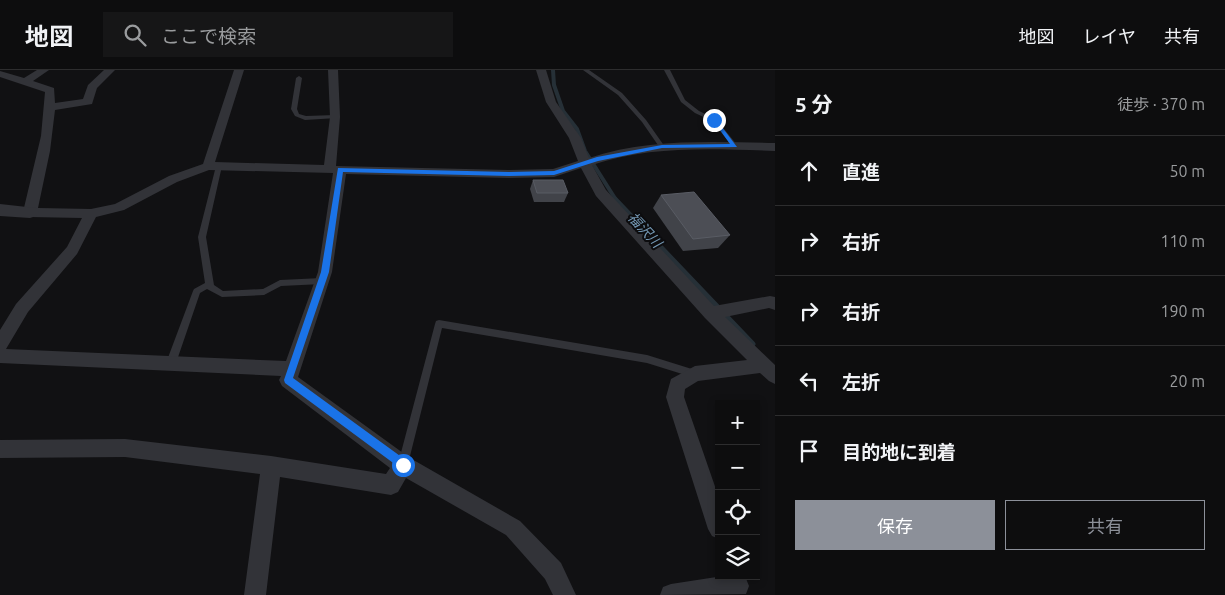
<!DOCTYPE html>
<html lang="ja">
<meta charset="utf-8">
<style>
:root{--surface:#0d0d0e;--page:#161617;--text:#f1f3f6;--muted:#9a9c9e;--line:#2d2d2e;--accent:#8c9099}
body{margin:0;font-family:Ubuntu,"Noto Sans JP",sans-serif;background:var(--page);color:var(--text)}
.controls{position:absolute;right:15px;bottom:15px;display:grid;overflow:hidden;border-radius:0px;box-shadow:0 2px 8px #0003}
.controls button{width:45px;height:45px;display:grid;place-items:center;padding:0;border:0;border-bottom:1px solid var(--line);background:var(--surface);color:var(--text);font:25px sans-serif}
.stop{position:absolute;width:15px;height:15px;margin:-11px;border:4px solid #1a73e8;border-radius:50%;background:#fff}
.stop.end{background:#1a73e8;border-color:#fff;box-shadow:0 1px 5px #0008}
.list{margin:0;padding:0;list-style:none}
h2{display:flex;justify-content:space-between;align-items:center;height:65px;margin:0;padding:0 20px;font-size:21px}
h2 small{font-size:16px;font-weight:400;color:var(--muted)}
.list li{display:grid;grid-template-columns:32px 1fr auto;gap:15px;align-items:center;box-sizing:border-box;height:70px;padding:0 20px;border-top:1px solid var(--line)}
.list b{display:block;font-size:19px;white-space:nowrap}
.list em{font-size:16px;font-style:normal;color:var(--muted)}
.actions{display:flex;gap:10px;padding:15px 20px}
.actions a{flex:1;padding:11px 0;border:1px solid var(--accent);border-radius:0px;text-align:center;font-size:18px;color:var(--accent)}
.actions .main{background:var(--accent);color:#fff}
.icon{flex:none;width:28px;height:28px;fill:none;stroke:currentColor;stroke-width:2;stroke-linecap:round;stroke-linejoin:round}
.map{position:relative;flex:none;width:775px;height:525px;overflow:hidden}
header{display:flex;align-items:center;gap:30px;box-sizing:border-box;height:70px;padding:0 25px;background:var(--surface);border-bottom:1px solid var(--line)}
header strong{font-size:24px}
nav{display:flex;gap:28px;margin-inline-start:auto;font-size:18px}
.search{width:350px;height:45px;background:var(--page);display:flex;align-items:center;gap:12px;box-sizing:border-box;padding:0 18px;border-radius:0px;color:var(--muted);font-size:19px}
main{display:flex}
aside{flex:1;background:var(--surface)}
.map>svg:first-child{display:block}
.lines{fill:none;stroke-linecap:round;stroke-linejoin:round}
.stream-far1{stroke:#263037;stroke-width:4}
.stream{stroke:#263037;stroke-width:5}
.service{fill:#323338;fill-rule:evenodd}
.minor{fill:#323338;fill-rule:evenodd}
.tertiary{fill:#323338;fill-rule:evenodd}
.wall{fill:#414349}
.building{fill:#4c4e55;stroke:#595c64}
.route{fill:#1a73e8}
.labels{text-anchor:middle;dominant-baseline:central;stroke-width:4;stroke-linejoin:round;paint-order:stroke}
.water-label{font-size:14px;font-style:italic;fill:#7498b4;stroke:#0c0c0e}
</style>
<header>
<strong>地図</strong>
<div class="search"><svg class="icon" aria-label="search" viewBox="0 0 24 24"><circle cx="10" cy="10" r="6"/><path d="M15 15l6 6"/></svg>ここで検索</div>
<nav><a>地図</a><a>レイヤ</a><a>共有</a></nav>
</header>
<main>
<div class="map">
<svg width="775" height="525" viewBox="0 0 775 525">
<rect width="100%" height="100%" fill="#111113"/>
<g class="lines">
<polyline class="stream-far1" points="553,0 554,15 563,41 577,59 585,81 616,130"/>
<polyline class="stream" points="614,128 753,274"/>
<g class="service">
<polygon points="583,0 589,0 622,23 646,50 665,77 664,78 660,78 642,52 618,25"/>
<polygon points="664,0 670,0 685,30 699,41 716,49 737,75 737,77 733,77 712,51 695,43 681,32"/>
<polygon points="299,6 302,8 297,39 299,44 306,46 335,45 337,46 337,48 305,50 295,46 291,39 296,8"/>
<polygon points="219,94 222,96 206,167 214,215 223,221 263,219 280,210 322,208 326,211 322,214 281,216 264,225 222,227 207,219 200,223 176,293 174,296 171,297 168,296 166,293 193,221 194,219 205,213 198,167 216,96"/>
<polygon points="439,250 647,285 695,300 698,301 700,304 698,307 695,308 647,293 442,258 407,398 403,399 399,398 398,394 435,254 436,251"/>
</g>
<g class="minor">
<path d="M 37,0 L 49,0 L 33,11 L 54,18 L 55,33 L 83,29 L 88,15 L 104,0 L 115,0 L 97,18 L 92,34 L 55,40 L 50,81 L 38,138 L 91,139 L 115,134 L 169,106 L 203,94 L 234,0 L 244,0 L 215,92 L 324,95 L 330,47 L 328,0 L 338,0 L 340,47 L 336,96 L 509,100 L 553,99 L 578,91 L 569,68 L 546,32 L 536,0 L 546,0 L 556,32 L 581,68 L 589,88 C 649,68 713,72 775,73 L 775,81 C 714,79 651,75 592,95 L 606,120 L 714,236 L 770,226 L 775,227 L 775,240 L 769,238 L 725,247 L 775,295 L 775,314 L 769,311 L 760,303 L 698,311 L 685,319 L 684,327 L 719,428 L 719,469 L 712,466 L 708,459 L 666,327 L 671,309 L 695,296 L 747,290 L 705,248 L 596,126 L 581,98 L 554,107 L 509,108 L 346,104 L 332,202 L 298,307 L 410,388 L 520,451 L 561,493 L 576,525 L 553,525 L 545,509 L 506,465 L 406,408 L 398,422 L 391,425 L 280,407 L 266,525 L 244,525 L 260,404 L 125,387 L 0,388 L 0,370 L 125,369 L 271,386 L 386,404 L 390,398 L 282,316 L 279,310 L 281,306 L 0,293 L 0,260 L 16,234 L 67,177 L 82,148 L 30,147 L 25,145 L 23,142 L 41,66 L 45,22 L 0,7 L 0,1 L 24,8 ZM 209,100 L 333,103 L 318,202 L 286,291 L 6,279 L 28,242 L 77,184 L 96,147 L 124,140 L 177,112 Z"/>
<polygon points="723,506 745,506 749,516 746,524 660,525 663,517 671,514"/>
</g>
<polygon class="tertiary" points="0,134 36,138 39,142 36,146 30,148 0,146"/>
</g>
<g class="wall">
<polygon points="533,110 568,123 564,132 534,132 530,119"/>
<polygon points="661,125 730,165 718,178 683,181 653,138"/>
</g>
<g class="building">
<polygon points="533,110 563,110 568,123 537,123"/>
<polygon points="694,122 730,165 693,169 661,125"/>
</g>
<polygon class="route" points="712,49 716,49 737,77 662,78 598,91 554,105 509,106 343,102 329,202 293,308 407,391 407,398 400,398 285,313 284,310 321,202 338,98 509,102 554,101 597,87 662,75 730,74"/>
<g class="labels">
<g class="water-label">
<text transform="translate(645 160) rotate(47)">福沢川</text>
</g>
</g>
</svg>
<div class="controls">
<button>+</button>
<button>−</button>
<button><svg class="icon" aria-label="locate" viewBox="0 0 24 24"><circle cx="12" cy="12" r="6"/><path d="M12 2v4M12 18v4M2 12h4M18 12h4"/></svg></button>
<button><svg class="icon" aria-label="layers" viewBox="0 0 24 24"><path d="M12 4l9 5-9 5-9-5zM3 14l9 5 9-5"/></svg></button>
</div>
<div class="stop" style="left:403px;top:395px"></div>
<div class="stop end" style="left:714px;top:50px"></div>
</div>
<aside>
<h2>5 分<small>徒歩 · 370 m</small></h2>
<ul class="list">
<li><svg class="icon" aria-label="ahead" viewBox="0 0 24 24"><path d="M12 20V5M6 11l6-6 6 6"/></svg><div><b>直進</b></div><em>50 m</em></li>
<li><svg class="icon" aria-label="right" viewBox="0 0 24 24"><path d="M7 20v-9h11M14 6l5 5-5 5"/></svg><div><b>右折</b></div><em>110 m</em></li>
<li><svg class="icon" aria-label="right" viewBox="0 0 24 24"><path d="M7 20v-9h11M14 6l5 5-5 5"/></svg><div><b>右折</b></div><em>190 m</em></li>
<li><svg class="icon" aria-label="left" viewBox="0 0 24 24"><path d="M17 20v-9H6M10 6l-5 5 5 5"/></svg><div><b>左折</b></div><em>20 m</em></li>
<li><svg class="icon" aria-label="arrive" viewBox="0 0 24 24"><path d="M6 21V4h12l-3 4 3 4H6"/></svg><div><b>目的地に到着</b></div></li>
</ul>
<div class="actions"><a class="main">保存</a><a>共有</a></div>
</aside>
</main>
